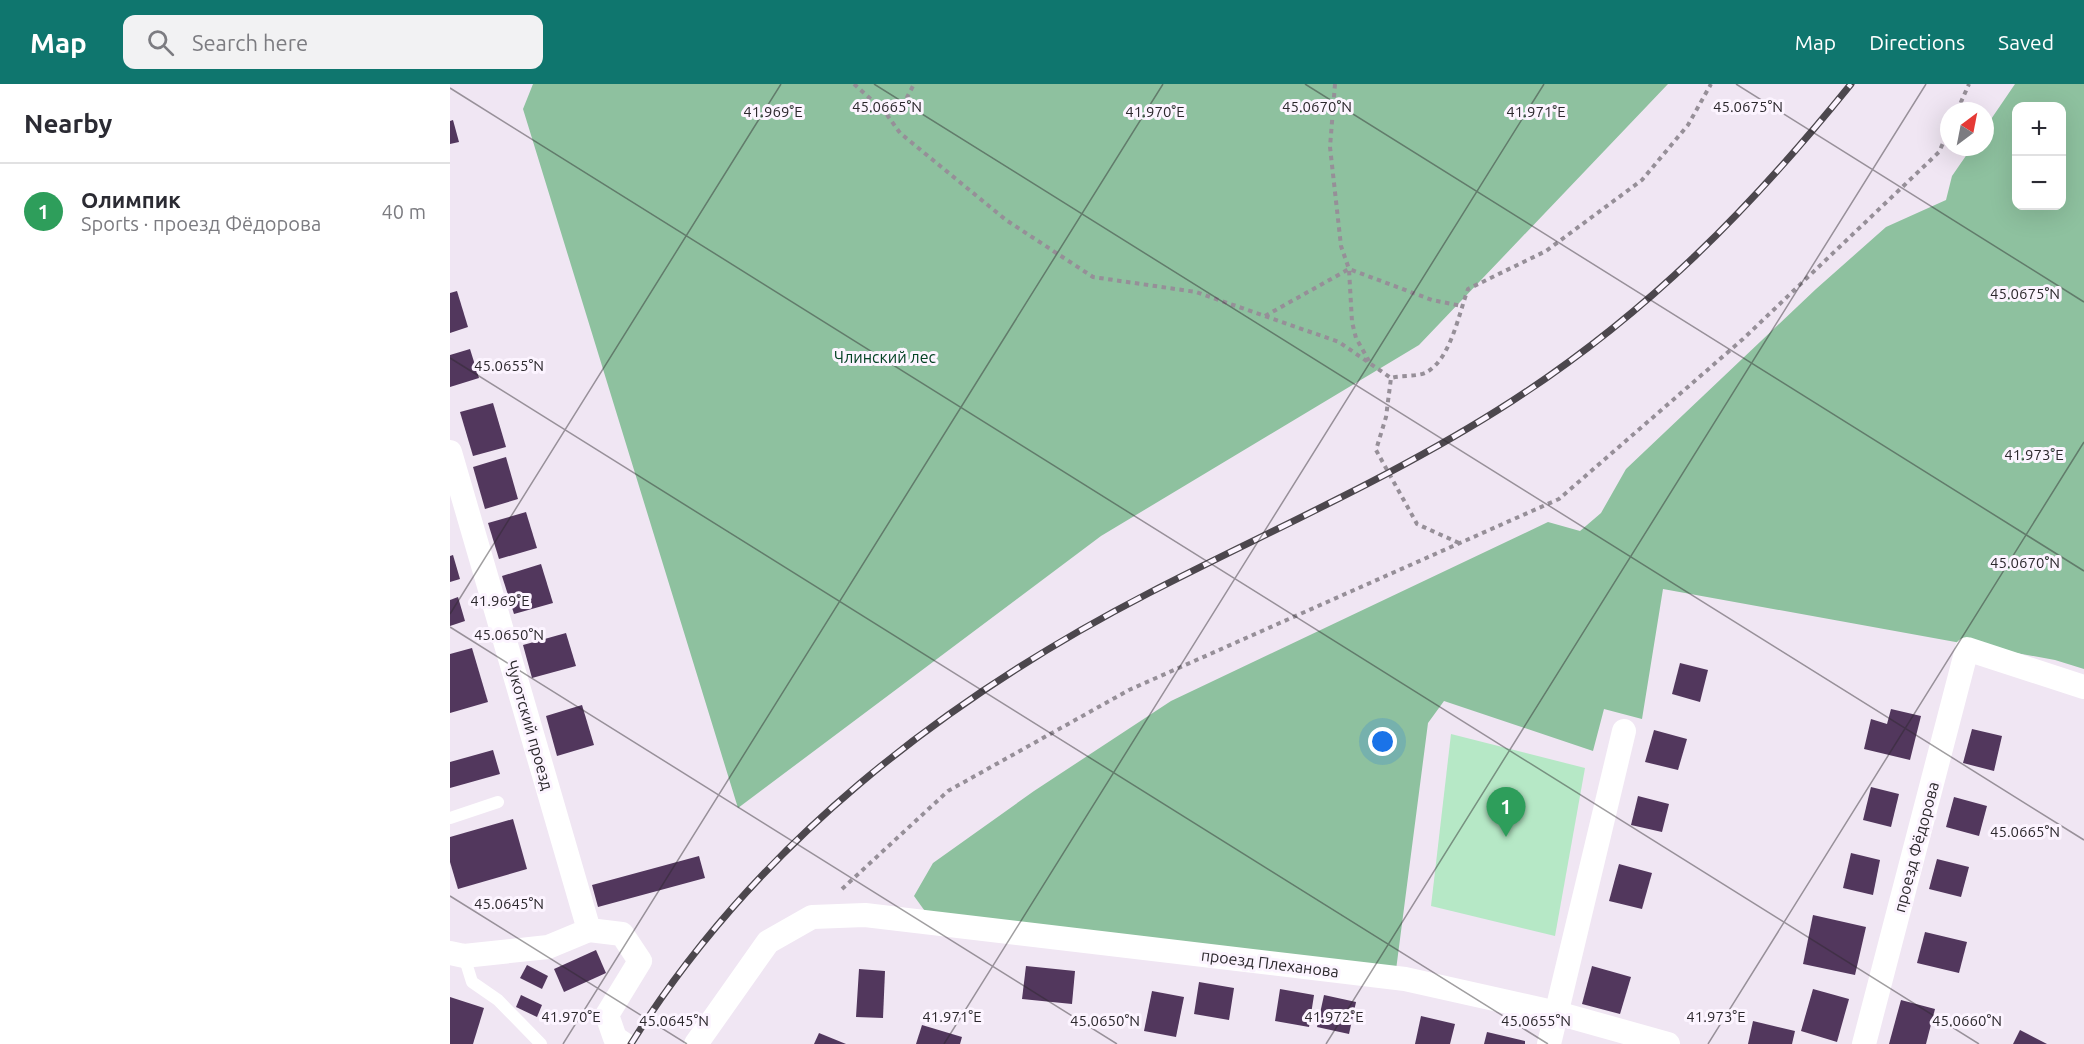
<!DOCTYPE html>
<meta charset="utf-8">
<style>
:root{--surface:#fff;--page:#f2f2f3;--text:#2b2b33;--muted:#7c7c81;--line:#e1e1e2;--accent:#0f766e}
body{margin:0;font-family:Ubuntu,sans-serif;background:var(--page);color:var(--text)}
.controls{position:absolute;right:18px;top:18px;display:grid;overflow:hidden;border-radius:12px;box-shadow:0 6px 24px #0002}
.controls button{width:54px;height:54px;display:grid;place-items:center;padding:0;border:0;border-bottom:2px solid var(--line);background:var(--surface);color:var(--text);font:30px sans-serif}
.compass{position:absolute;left:1490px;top:18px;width:54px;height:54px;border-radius:50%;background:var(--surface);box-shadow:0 6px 24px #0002;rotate:32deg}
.you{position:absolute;left:933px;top:658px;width:21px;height:21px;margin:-15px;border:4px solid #fff;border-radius:50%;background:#1a73e8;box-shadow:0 0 0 9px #1a73e833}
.badge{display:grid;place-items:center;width:39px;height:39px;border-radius:50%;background:var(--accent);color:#fff;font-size:20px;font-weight:700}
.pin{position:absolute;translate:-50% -50px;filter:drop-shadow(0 2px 3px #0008)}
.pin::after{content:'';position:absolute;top:32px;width:21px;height:18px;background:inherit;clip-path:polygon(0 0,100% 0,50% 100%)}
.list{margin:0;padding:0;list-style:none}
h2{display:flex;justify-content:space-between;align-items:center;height:78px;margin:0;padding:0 24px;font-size:26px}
h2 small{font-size:20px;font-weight:400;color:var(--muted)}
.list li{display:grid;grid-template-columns:39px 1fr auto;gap:18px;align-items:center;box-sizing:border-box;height:96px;padding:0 24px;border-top:2px solid var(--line)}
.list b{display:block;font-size:22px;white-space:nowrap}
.list p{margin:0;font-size:20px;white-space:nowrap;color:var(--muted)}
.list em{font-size:20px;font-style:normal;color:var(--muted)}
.icon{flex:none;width:33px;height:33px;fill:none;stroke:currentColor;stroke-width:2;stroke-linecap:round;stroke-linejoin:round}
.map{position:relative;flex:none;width:1634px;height:960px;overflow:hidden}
header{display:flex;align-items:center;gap:36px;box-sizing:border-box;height:84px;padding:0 30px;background:var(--accent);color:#fff}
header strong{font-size:28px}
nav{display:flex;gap:33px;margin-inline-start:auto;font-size:21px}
.search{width:420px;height:54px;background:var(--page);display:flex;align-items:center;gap:15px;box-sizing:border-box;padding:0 21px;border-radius:12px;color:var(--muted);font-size:22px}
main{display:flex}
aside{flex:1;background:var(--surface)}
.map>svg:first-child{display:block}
.green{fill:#b6e8c6}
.forest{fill:#8ec19f;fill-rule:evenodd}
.building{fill:#52375d}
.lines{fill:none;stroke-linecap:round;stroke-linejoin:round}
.path{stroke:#968f98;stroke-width:4;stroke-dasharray:4.5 4.5;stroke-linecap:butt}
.lane{stroke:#fff;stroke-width:12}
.street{stroke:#fff;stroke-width:24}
.rail-casing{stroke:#4c474d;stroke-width:7}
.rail{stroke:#fcf4ff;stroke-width:4.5;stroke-dasharray:14;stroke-linecap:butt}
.ticks{fill:none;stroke:#2c282d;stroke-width:1.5;stroke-opacity:0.45}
.labels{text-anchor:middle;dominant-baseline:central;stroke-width:6;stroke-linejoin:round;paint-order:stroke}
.park-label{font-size:16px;fill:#034223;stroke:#fcf4ff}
.street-label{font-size:16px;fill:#2c282d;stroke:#fcf4ff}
.ticks-label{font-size:15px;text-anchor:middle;fill:#2c282d;stroke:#fcf4ff;stroke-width:6;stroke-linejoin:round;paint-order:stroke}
</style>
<header>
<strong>Map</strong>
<div class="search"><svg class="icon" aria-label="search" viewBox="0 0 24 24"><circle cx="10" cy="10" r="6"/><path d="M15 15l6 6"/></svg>Search here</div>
<nav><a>Map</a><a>Directions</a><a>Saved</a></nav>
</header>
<main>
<aside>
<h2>Nearby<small></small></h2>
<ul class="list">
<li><span class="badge" style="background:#2e9e5b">1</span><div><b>Олимпик</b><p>Sports · проезд Фёдорова</p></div><em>40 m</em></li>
</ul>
</aside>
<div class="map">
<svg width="1634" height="960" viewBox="0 0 1634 960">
<rect width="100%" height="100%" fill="#f0e6f3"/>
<polygon class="green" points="1001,650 1135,684 1105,852 981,822"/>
<g class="forest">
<polygon points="83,0 1218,0 969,261 651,452 288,724 73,25"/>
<path d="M 1565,0 L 1634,0 L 1634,585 L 1605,576 L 1213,505 L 1192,635 L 1154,625 L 1143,667 L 994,617 L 978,639 L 946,886 L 477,830 L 464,812 L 483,779 L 584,707 L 721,617 L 1098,438 L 1130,447 L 1151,429 L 1176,385 L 1366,205 L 1436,143 L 1496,116 L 1502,92 L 1522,63 L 1535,63 L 1535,44 ZM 1566,22 L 1612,22 L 1612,122 L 1566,122 Z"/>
</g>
<g class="building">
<polygon points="3,36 9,58 0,60 0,37"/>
<polygon points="7,207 18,243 0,249 0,209"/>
<polygon points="20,265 29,294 0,303 0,271"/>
<polygon points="43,319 56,363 23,372 10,328"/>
<polygon points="56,373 68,415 35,425 23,383"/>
<polygon points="76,428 87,464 49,475 38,439"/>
<polygon points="3,471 10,495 0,498 0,472"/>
<polygon points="91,480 103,519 64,530 52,492"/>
<polygon points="8,513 15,537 0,542 0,516"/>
<polygon points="116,549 126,582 82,594 73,561"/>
<polygon points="22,564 38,618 0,629 0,570"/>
<polygon points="1230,579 1258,586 1250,618 1222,610"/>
<polygon points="132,621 144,661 107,672 96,632"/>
<polygon points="1441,625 1471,632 1460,676 1414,665 1421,635 1437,640"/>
<polygon points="1522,645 1552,652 1544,687 1513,679"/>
<polygon points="1204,646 1237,655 1228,686 1195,678"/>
<polygon points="43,666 50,690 0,704 0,678"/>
<polygon points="1421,703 1449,710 1441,743 1413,736"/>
<polygon points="1188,712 1219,720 1212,748 1181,741"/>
<polygon points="1504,713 1537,722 1529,752 1496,743"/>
<polygon points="63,735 77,785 8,805 0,778 0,753"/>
<polygon points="1401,769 1430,776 1423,811 1393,804"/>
<polygon points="249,772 255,794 148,823 142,801"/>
<polygon points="1487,775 1519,783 1511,813 1479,805"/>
<polygon points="1169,780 1202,789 1192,825 1159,817"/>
<polygon points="1363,831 1416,843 1405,891 1353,880"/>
<polygon points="1475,848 1517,858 1509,889 1467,879"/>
<polygon points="146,866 156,889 114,908 104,885"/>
<polygon points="77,881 98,892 92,905 70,894"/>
<polygon points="576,882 625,887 622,920 572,915"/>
<polygon points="1142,882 1181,893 1170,930 1132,920"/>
<polygon points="409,885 435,887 433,934 406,933"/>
<polygon points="749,898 784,904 779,936 744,930"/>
<polygon points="830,905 864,911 859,943 825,937"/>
<polygon points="1363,905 1399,915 1387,958 1351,947"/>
<polygon points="702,907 734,913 726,953 694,947"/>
<polygon points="71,911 92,921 87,933 66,923"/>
<polygon points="874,911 906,918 899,950 867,943"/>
<polygon points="0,913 34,924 23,960 0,960"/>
<polygon points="1451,916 1485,925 1476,960 1439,960"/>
<polygon points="971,932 1005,940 1000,960 965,960"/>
<polygon points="1303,937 1345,947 1342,960 1298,960"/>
<polygon points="472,941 512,953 510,960 466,960"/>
<polygon points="1570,946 1597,960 1563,960"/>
<polygon points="1037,948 1075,957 1075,960 1034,960"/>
<polygon points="369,949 396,960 364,960"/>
</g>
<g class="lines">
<g class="path">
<polyline points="404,0 435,28 450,49 556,136 643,193 746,208 889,258 941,294"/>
<polyline points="885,0 880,63 891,162 899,185 902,238 906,254 919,277"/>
<polyline points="1507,27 1519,0"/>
<polyline points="435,28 453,21 464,0"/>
<polyline points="815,232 899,185 982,216 1012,222"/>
<path d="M 1009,459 L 967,440 L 926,366 L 936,333 L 941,294 C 951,291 968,293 977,288 C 1001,274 1009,229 1018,205 L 1096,167 L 1192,96 L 1238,41 L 1261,0"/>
<polyline points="392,805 498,707 679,606 1109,415 1293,255 1489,68 1499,46"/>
</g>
<g class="lane">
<polyline points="0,734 48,718"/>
<polyline points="14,872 22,898 48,916 91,960"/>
</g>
<g class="street">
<polyline points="0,368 139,846 98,863 14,872 0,869"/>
<polyline points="139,846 172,850 190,877 157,931 165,954 174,960"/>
<polyline points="246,960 318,858 362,833 415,831 955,895 1107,929 1218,960"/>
<polyline points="1099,960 1174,647"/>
<polyline points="1414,960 1517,565 1634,603"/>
</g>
<g class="rail-casing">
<path id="rail" d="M 181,960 C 304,762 494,615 699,509 C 821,446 946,392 1062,317 C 1198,229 1300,125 1401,0"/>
</g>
<use href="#rail" class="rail"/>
</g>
<path class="ticks" d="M 424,0 L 1634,756M 855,0 L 1634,487M 1286,0 L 1634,218M 0,4 L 1529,960M 0,274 L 1098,960M 0,530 L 331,0M 0,543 L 667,960M 0,812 L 237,960M 113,960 L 713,0M 494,960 L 1094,0M 876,960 L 1476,0M 1258,960 L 1634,358"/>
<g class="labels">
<g class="park-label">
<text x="435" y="273">Члинский лес</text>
</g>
<g class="street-label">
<text transform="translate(80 641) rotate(74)">Чукотский проезд</text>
<text transform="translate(1466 763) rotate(-75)">проезд Фёдорова</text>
<text transform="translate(820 879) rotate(7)">проезд Плеханова</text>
</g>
</g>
<g class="ticks-label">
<text x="867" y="28">45.0670°N</text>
<text x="1298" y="28">45.0675°N</text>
<text x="437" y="28">45.0665°N</text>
<text x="1086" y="33">41.971°E</text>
<text x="323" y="33">41.969°E</text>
<text x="705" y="33">41.970°E</text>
<text x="1575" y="215">45.0675°N</text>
<text x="59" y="287">45.0655°N</text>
<text x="1584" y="376">41.973°E</text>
<text x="1575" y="484">45.0670°N</text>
<text x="50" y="522">41.969°E</text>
<text x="59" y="556">45.0650°N</text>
<text x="1575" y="753">45.0665°N</text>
<text x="59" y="825">45.0645°N</text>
<text x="121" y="938">41.970°E</text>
<text x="502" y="938">41.971°E</text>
<text x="884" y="938">41.972°E</text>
<text x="1266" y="938">41.973°E</text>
<text x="224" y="942">45.0645°N</text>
<text x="655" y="942">45.0650°N</text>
<text x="1086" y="942">45.0655°N</text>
<text x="1517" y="942">45.0660°N</text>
</g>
</svg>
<div class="controls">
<button>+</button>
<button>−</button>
</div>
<svg class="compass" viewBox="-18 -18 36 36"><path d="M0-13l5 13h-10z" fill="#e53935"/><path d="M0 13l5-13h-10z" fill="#7c7c81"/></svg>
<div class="you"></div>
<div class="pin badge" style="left:1056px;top:753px;background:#2e9e5b">1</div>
</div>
</main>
